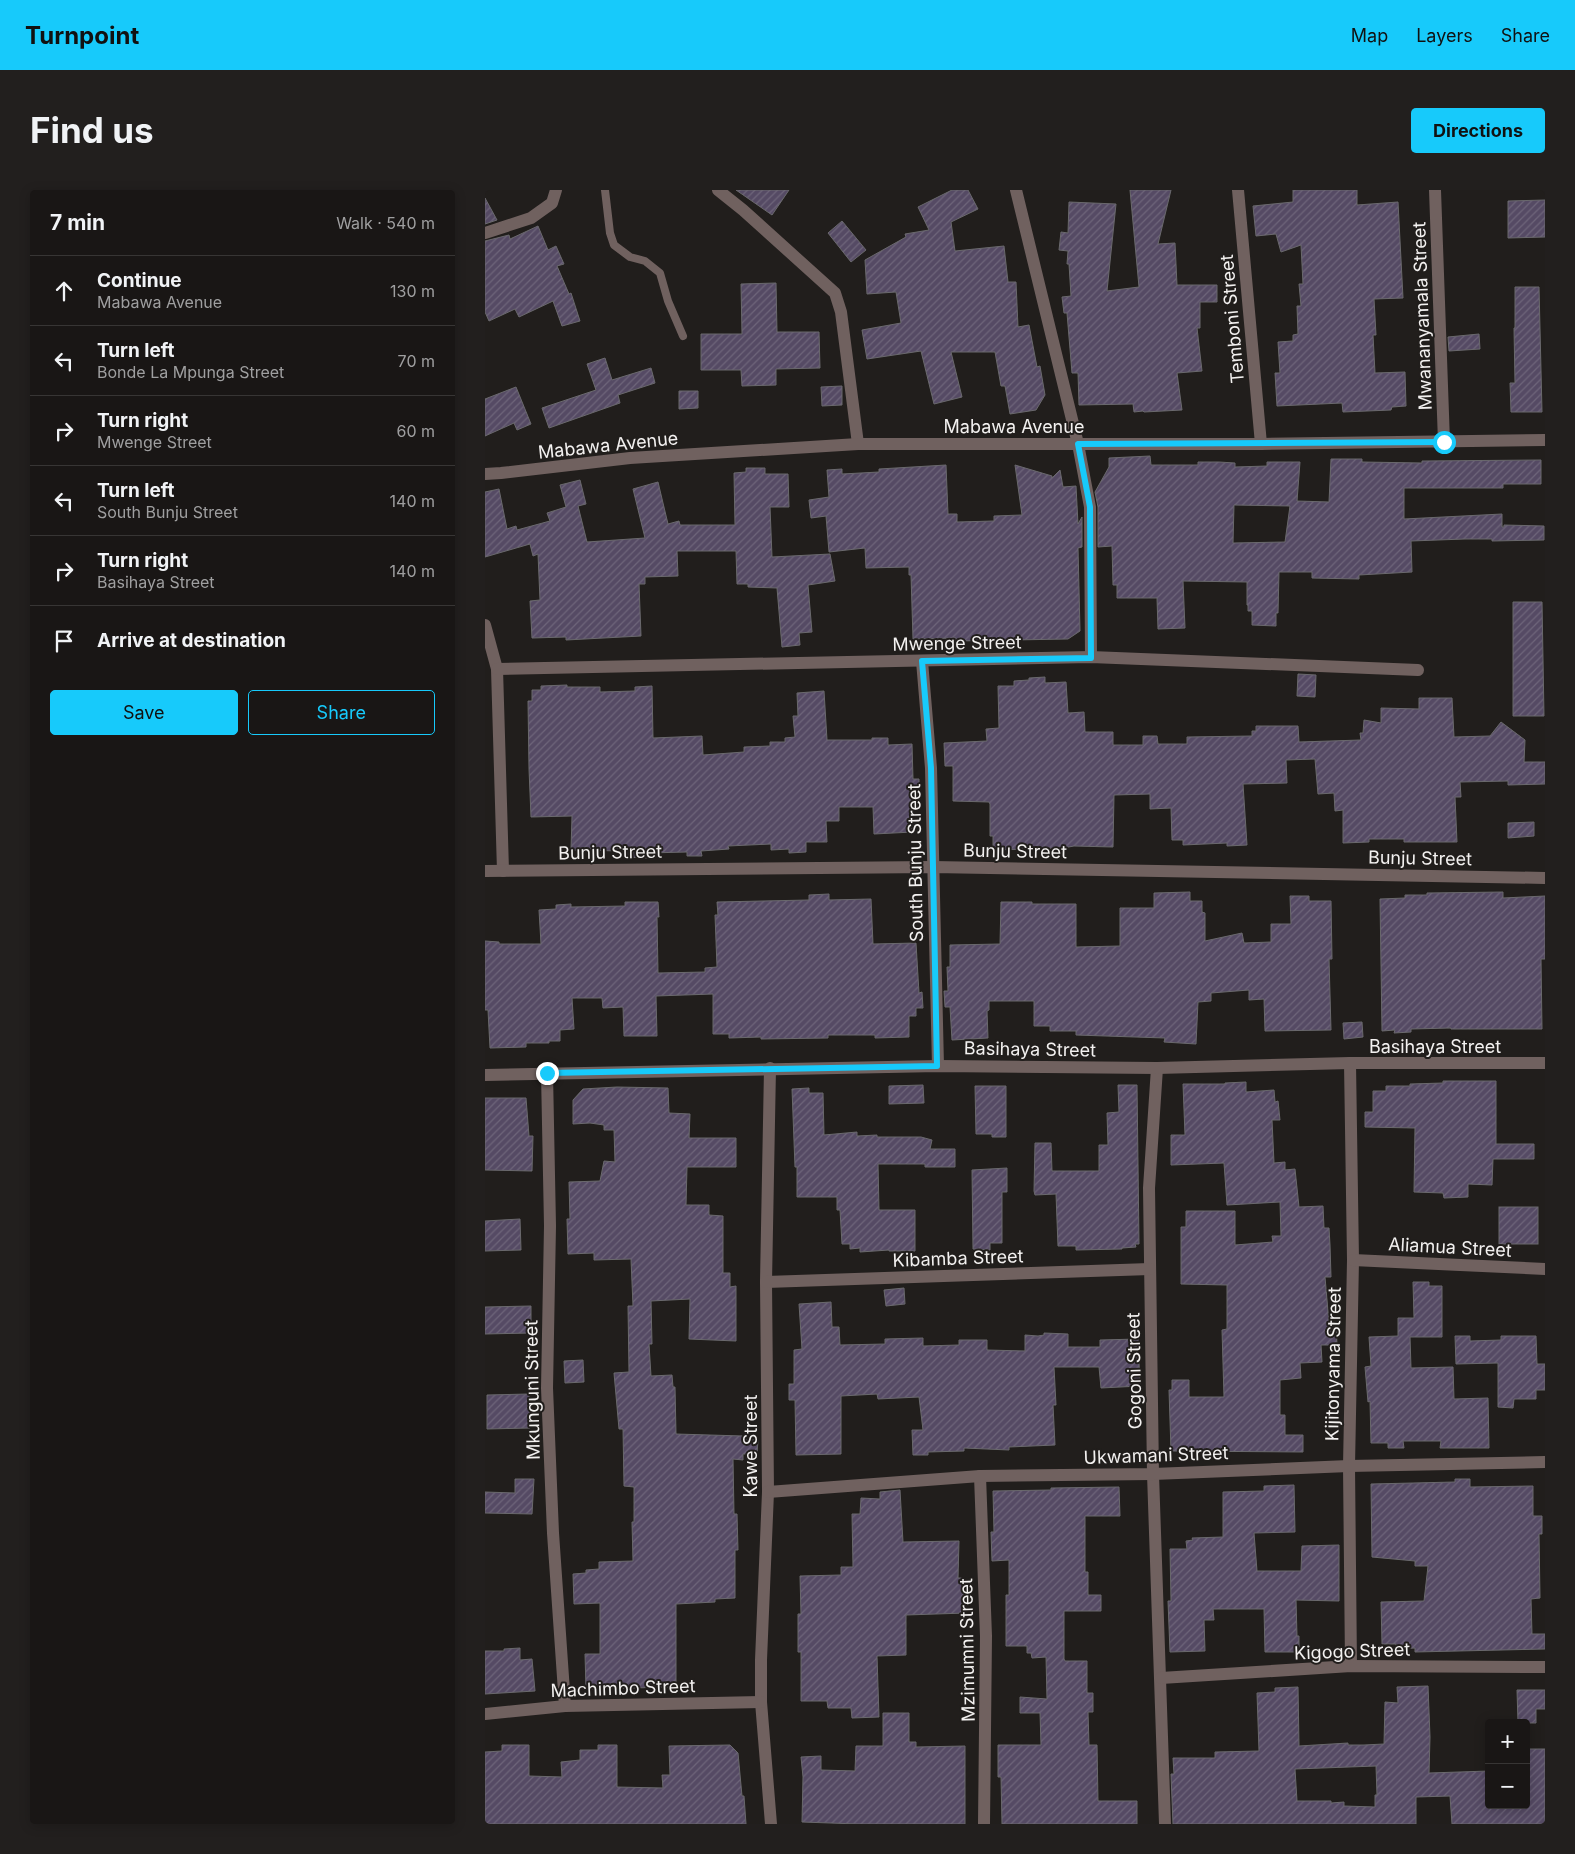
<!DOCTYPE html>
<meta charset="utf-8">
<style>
:root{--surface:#191615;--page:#221f1e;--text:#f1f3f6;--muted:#9f9fa0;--line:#373534;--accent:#17cafb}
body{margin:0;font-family:Inter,sans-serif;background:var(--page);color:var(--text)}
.controls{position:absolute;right:15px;bottom:15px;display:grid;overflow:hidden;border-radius:5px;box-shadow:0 2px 12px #0003}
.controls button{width:45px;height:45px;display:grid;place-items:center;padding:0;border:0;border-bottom:1px solid var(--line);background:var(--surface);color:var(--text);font:25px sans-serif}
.stop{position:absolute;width:15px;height:15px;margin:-11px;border:4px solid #17cafb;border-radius:50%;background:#fff}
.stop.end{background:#17cafb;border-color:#fff;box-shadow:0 1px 5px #0008}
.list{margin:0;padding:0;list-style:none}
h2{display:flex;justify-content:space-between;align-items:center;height:65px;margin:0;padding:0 20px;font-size:21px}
h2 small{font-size:16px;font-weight:400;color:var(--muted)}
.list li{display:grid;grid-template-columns:32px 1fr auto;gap:15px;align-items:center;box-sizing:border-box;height:70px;padding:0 20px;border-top:1px solid var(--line)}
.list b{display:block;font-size:19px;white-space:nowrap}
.list p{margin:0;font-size:16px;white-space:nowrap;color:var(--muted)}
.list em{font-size:16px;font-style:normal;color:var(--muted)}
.actions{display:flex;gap:10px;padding:15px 20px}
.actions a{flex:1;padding:11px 0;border:1px solid var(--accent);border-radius:5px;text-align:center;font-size:18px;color:var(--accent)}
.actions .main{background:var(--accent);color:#111}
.icon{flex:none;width:28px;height:28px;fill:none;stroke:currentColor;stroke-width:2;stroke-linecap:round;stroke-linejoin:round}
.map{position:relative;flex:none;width:1060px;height:1634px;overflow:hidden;border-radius:5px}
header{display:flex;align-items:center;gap:30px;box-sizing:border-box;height:70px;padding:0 25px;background:var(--accent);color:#111}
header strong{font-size:24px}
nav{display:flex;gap:28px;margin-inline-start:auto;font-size:18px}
.intro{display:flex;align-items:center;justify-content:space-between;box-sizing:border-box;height:120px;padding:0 30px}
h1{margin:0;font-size:35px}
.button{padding:12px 22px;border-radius:5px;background:var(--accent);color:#111;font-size:18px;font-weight:700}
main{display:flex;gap:30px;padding:0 30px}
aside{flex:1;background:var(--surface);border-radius:5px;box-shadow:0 2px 12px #0003}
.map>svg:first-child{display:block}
.building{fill:url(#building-hatch);stroke:#6a696d;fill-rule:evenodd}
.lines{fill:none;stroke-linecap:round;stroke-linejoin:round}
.service{stroke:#70615f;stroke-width:8}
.minor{stroke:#70615f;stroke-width:12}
.tertiary{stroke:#70615f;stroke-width:12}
.route{stroke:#17cafb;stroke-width:6}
.labels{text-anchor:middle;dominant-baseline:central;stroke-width:4;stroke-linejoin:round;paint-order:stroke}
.street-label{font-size:18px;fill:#f3f1f0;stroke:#211e1c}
</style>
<header>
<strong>Turnpoint</strong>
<nav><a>Map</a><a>Layers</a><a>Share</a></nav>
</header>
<div class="intro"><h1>Find us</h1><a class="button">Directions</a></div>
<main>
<aside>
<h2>7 min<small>Walk · 540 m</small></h2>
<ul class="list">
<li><svg class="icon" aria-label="ahead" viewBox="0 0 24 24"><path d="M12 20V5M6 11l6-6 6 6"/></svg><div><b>Continue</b><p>Mabawa Avenue</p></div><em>130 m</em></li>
<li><svg class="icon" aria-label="left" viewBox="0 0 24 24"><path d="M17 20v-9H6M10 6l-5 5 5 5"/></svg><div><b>Turn left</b><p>Bonde La Mpunga Street</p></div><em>70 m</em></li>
<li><svg class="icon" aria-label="right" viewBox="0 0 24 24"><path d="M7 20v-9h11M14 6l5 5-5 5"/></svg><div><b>Turn right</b><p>Mwenge Street</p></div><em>60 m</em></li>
<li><svg class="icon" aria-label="left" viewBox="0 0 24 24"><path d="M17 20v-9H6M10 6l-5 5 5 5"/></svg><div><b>Turn left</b><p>South Bunju Street</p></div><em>140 m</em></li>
<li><svg class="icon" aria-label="right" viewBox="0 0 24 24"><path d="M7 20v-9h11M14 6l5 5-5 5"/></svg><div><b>Turn right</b><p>Basihaya Street</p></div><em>140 m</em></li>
<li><svg class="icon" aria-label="arrive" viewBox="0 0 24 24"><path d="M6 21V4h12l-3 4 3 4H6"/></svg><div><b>Arrive at destination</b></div></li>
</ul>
<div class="actions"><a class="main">Save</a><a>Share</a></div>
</aside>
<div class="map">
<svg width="1060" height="1634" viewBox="0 0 1060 1634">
<defs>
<pattern id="building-hatch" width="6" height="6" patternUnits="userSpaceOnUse" patternTransform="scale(1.25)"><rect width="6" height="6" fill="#554a64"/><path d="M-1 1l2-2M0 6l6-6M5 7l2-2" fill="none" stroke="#6e657a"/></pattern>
</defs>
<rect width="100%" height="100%" fill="#211e1c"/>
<g class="building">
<polygon points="251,0 304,0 287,25"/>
<polygon points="467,0 483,0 493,19 466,32 470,61 519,56 523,92 531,92 533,137 544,135 552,177 555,176 560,205 551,220 525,224 520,196 516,196 510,162 466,162 477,207 449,214 436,161 382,169 377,140 416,133 411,102 382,104 380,70 421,47 420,44 444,40 433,17"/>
<polygon points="645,0 686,0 673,54 690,53 692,95 732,95 732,112 715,112 715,138 712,138 717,181 692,183 697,220 659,222 658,221 649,222 648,214 594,215 593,183 587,183 582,123 579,123 577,107 586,106 584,74 582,74 583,61 574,60 576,42 583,43 584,12 631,14 622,101 654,97"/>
<polygon points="808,0 872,0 872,15 913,12 918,108 889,109 891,145 888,145 890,183 920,182 921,216 907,217 906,220 858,222 857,213 792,216 790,183 795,183 793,152 808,151 808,145 813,144 812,116 816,116 814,94 818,94 816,55 796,62 791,44 771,46 768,16 808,12"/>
<polygon points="0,8 12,30 0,34"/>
<polygon points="1060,10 1060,47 1023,48 1023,11"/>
<polygon points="357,31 381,60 366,72 343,43"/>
<polygon points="53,36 63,60 71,56 79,74 72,76 84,104 86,103 95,131 77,136 68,111 34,127 30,119 4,131 0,122 0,51 24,45 25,49"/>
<polygon points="291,93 292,142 334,142 335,178 291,179 291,195 257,196 256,180 216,180 216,144 257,144 256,94"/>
<polygon points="1030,97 1054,97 1057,222 1026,222 1025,193 1030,193 1029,138 1030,138"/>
<polygon points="994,144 995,159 964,161 963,147"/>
<polygon points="120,168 127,190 166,178 170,193 133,205 135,213 64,238 57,218 111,200 102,174"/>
<polygon points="357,196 357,215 337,216 336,197"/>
<polygon points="31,197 46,234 32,240 29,233 0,246 0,209"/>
<polygon points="194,201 213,201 213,218 194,219"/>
<path d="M 665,266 L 666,275 L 713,275 L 713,272 L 734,272 L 750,273 L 750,277 L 782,276 L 782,272 L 815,272 L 812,311 L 844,312 L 846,269 L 877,269 L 877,272 L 937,273 L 937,271 L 1056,270 L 1056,294 L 1018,294 L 1018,298 L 919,298 L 919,329 L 1017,324 L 1017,337 L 1019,337 L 1019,335 L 1059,336 L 1059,350 L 1007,351 L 1007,349 L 980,349 L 926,351 L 927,382 L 874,385 L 874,389 L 827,388 L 827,382 L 794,382 L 793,423 L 791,423 L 791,436 L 767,435 L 767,421 L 763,421 L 763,415 L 762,415 L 762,392 L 698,391 L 700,438 L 673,439 L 672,408 L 632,408 L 632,395 L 628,395 L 627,356 L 613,357 L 613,317 L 610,302 L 624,277 L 624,268 ZM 749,315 L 805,316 L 800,352 L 748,353 Z"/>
<polygon points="461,275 463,324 472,324 472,332 509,331 509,326 537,325 530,275 567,286 567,288 575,280 578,297 591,296 593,334 597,327 597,357 593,358 595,441 583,449 471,451 471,448 428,449 426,385 424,385 424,377 381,378 380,358 344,362 341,326 326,328 324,310 344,307 342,280 357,279 357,284 394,282 394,279"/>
<polygon points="261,278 280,278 280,284 303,284 304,317 285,317 287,367 345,364 350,391 323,395 327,442 314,443 315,455 297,457 292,398 263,397 263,394 252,394 251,361 192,361 193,386 160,387 160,394 154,394 156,446 81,450 81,447 47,448 45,411 55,410 53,364 48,366 45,354 0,367 0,302 14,299 22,339 31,336 32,340 65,331 62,323 81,317 75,295 95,290 101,314 93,316 102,352 160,348 148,299 173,292 183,334 194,331 195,335 250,335 249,283 261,282"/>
<polygon points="1028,412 1057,412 1059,526 1028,526"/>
<polygon points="813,484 831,485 830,507 812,506"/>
<polygon points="560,487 560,493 581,492 583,523 599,522 600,542 628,542 628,555 658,555 658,546 672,546 673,554 702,554 702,547 767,546 767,541 771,541 771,536 813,536 814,552 876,550 875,543 878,543 879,530 896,533 896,518 934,519 934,508 967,508 969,547 1005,546 1016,532 1040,550 1039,572 1060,572 1060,594 1023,595 1023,591 975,592 976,607 970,607 972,652 919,652 919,649 884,649 884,652 858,653 858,620 850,621 849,603 833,604 830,569 801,570 802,593 758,594 762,655 742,656 742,653 698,655 698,650 687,650 686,618 665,619 665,604 629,605 628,657 589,656 578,658 508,660 508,646 505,646 505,614 504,612 468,611 468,576 460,576 459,553 502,551 501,539 514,538 513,496 529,496 529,491 544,490 544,488"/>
<polygon points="82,495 82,497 115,497 115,502 150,501 150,497 167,496 168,548 217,546 218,565 259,562 259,557 285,556 285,552 300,552 300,548 310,547 308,526 313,526 312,503 339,501 342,550 387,550 387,548 403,548 403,555 427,554 428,589 434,589 434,611 427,611 428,642 389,644 388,617 354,617 354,631 341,631 342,652 321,652 321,662 304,663 304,659 286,660 286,654 243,656 244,659 216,661 217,666 202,666 202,662 163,663 163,668 138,667 138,661 86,660 87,626 46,627 44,579 43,511 47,511 47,500 56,500 56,496"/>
<polygon points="1049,632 1049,646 1023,648 1023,633"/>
<polygon points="705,702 705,711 717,711 717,722 720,723 720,751 757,743 759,753 786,752 786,734 806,734 805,706 824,706 824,711 846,711 847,769 844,769 846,840 780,841 779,809 764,810 764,800 726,803 726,811 713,812 711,854 679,852 680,848 591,845 591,841 565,841 565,836 549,836 549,811 504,811 504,820 502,821 503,848 467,850 465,817 460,817 459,801 463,801 462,777 465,777 465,755 515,754 516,712 547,712 547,714 591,714 591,757 635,756 635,718 669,718 669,703"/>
<polygon points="1018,702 1018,708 1060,706 1060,769 1056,769 1057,839 966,839 966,838 926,839 926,842 909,843 910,840 897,841 895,709 920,708 920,705 942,705 942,703"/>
<polygon points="344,704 344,710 386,709 388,754 431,753 434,803 437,802 438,818 431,818 431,826 424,826 424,847 390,848 390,845 343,845 343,848 276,849 276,847 244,848 244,844 228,844 228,804 171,806 172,846 139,846 138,817 118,818 117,808 87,808 89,839 75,840 75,851 64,851 64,853 41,853 41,857 5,858 3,820 0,820 0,751 14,752 14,754 56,754 54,720 71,719 71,715 86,714 86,717 140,716 140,712 173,712 174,727 172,727 173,783 220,782 220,778 232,777 230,725 233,725 232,712 324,710 324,705"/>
<polygon points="877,832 878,847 859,849 858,833"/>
<polygon points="958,891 1011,891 1011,954 1049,954 1049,969 1008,969 1007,995 983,994 983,1007 959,1008 958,1003 929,1002 930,938 880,937 880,922 888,922 888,901 901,901 901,896 925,896 925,894 958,893"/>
<polygon points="761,892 761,902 789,900 790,912 793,911 795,930 787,930 789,973 800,972 800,980 810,979 814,1017 838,1016 839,1038 844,1038 845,1055 846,1087 840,1087 844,1133 851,1133 852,1155 836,1155 837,1172 815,1173 816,1188 795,1190 795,1225 800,1225 800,1245 818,1245 818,1262 686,1261 684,1200 687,1200 687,1190 704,1190 704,1207 739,1207 737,1140 742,1139 742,1095 696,1094 696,1037 701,1037 701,1021 750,1021 750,1055 788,1052 787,1046 796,1046 795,1012 742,1015 739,973 686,975 686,945 700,945 698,894 740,894 740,893"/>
<polygon points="438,895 439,913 404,914 404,896"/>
<polygon points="633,895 652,895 654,1054 650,1054 651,1057 637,1058 637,1059 591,1060 591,1056 573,1056 571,1004 550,1005 549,1001 550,953 566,953 567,981 614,981 614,955 623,955 622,923 634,922"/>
<polygon points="490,896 521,896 521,947 507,947 507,944 491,944"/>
<polygon points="132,897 183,898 184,923 205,924 204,948 251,948 251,977 202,977 201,1015 224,1015 224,1025 238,1026 238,1083 245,1083 245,1097 251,1096 251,1151 204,1149 205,1109 166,1111 167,1154 164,1154 166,1186 187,1185 188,1197 190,1197 191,1244 258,1246 258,1249 273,1250 272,1264 258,1264 258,1270 248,1269 249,1324 252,1324 253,1360 250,1360 250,1408 230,1409 230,1412 191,1414 191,1497 101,1499 100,1464 115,1464 115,1413 89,1414 88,1384 101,1383 101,1380 114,1379 114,1372 148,1371 147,1332 149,1332 149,1297 139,1296 138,1239 134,1239 129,1183 144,1182 143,1116 148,1116 146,1069 109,1070 109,1063 83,1064 82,1029 85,1029 84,992 115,991 119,971 130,972 129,940 119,940 119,935 105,933 88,934 88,910 98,899"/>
<polygon points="324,898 324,903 338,903 339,945 372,942 372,946 392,945 392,947 436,947 447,950 445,959 470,959 470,977 440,977 440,974 393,974 394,1020 430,1020 430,1061 404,1061 404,1060 375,1062 375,1058 365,1059 365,1054 357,1054 355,1020 352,1020 352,1007 312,1007 312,977 310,977 307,899"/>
<polygon points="0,908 41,908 44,946 48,946 47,981 0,980"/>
<polygon points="522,978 522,1002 517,1002 517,1053 505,1053 505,1060 488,1059 487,980"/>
<rect x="1014" y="1017" width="39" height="37"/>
<polygon points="35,1029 36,1060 0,1061 0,1031"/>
<polygon points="928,1092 944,1092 944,1096 957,1096 957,1147 925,1147 926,1178 968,1177 969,1209 1003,1208 1004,1258 955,1258 956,1251 918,1251 919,1258 903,1258 903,1253 886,1253 885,1211 883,1212 880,1177 886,1176 884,1147 913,1146 913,1128 929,1128"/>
<polygon points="419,1098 420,1114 401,1116 399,1100"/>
<polygon points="346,1112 347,1137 354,1137 355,1155 400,1154 400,1149 438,1148 438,1156 474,1155 474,1150 502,1150 502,1160 540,1161 540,1145 553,1146 559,1145 559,1143 583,1144 583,1157 615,1157 615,1150 653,1149 655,1196 616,1198 614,1177 569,1177 571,1215 568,1215 570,1255 524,1257 524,1260 479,1258 479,1261 443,1262 443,1265 428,1265 427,1240 438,1240 434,1207 393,1209 392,1204 356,1206 356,1264 311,1265 310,1210 304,1210 304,1194 309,1194 309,1160 317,1159 314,1114"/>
<polygon points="46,1116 46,1143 0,1144 0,1117"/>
<polygon points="970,1146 985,1146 985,1151 1016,1150 1016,1146 1051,1146 1052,1174 1060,1174 1060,1200 1051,1200 1051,1209 1029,1209 1028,1218 1013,1217 1013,1173 971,1174"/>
<polygon points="98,1170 99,1192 80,1193 79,1171"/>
<polygon points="44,1204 45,1238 2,1239 2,1205"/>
<polygon points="30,1289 49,1289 47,1324 0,1323 0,1302 30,1303"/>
<polygon points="970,1289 985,1289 985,1297 1048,1296 1048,1326 1057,1326 1057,1344 1054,1344 1055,1408 1046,1409 1047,1444 1060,1444 1060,1459 930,1462 930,1458 911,1459 911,1454 897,1454 896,1412 939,1411 943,1376 930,1376 930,1371 887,1367 886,1294 970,1292"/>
<polygon points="809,1295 810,1342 769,1343 772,1381 816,1381 817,1356 854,1355 854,1411 811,1410 812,1446 814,1446 814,1462 780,1462 779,1419 728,1419 729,1430 719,1430 720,1461 685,1462 683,1411 686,1411 685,1359 702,1359 701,1351 708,1350 707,1348 738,1347 738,1302 779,1301 779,1296"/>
<polygon points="634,1297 635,1326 600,1326 600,1382 603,1382 603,1405 616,1405 616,1421 579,1421 579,1469 580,1471 602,1471 602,1503 608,1503 608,1522 603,1522 604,1555 612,1555 613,1611 652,1611 652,1634 517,1634 516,1587 513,1587 513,1555 556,1555 555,1523 535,1523 535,1507 562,1509 561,1467 547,1468 546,1463 542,1463 542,1456 521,1456 521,1405 524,1405 524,1370 507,1371 506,1342 509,1342 508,1301 566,1300 566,1298"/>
<polygon points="415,1300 418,1352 474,1351 473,1388 479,1388 481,1423 421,1425 421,1465 392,1466 394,1527 367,1528 366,1518 343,1518 342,1511 316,1511 316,1462 313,1462 313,1424 316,1424 315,1386 356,1385 356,1377 368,1377 367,1324 375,1324 376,1308 395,1309 395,1302"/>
<polygon points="35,1458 35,1470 47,1469 50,1501 0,1504 0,1461 19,1461 19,1459"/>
<path d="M 943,1496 L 945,1547 L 944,1583 L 1004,1581 L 1004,1615 L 1041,1615 L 1041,1559 L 1060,1559 L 1060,1634 L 967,1634 L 965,1606 L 931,1607 L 931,1634 L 688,1634 L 686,1584 L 689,1584 L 688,1568 L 730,1568 L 730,1562 L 774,1561 L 772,1503 L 790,1502 L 790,1498 L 813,1497 L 814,1556 L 863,1553 L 863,1555 L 879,1555 L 899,1554 L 900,1512 L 913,1513 L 912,1497 ZM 891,1576 L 892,1605 L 890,1605 L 890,1617 L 859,1616 L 859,1612 L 846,1613 L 846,1611 L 812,1611 L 810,1579 Z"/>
<polygon points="1032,1500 1060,1500 1060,1519 1051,1519 1051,1533 1033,1533"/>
<polygon points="398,1523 424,1523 424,1552 431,1552 431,1557 480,1556 480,1634 373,1634 317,1632 318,1587 316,1567 336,1566 336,1580 370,1581 371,1556 398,1556"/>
<polygon points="17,1555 44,1555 44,1586 77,1587 76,1572 95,1570 95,1560 113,1560 113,1555 132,1555 132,1597 178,1598 177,1585 185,1585 184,1556 245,1555 253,1563 257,1606 259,1606 261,1634 0,1634 0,1562 17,1561"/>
</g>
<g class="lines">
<polyline class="service" points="120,0 125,43 129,55 145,67 160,71 175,83 183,111 198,146"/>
<g class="minor">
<polyline points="233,0 258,20 350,103 356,122 373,254"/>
<polyline points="531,0 593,254 605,317 606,467"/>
<polyline points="753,0 776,254"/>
<polyline points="950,0 959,252"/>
<polyline points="0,43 46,28 67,13 71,0"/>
<polyline points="0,435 12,479 18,681"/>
<polyline points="437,471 446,578 453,876"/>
<polyline points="12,479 606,467 933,480"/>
<polyline points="0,681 448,677 1060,688"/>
<polyline points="865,873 868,1070 864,1276 866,1476"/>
<polyline points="285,878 281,1092 283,1302 276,1470 276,1512 286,1634"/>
<polyline points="672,878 664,998 668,1284 680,1634"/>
<polyline points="62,883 65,1036 62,1198 68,1343 80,1516"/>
<polyline points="0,885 453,876 672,878 865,873 1060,873"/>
<polyline points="868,1070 1060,1079"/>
<polyline points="281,1092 665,1079"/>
<polyline points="495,1286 501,1446 499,1634"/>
<polyline points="283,1302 495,1286 668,1284 864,1276 1060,1272"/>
<polyline points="676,1488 866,1476 1060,1477"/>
<polyline points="0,1524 80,1516 276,1512"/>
</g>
<polyline class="tertiary" points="0,284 16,283 145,268 373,254 776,254 1060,250"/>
</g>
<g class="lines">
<polyline class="route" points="62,883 452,876 446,578 437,471 606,468 605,317 593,254 959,252"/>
</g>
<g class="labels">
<g class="street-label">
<text transform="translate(937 126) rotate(-92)">Mwananyamala Street</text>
<text transform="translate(747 129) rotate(-95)">Temboni Street</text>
<text x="529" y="236">Mabawa Avenue</text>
<text transform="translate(123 255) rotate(-6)">Mabawa Avenue</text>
<text transform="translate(472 453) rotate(-1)">Mwenge Street</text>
<text transform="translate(530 661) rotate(1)">Bunju Street</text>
<text transform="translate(125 662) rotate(-1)">Bunju Street</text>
<text transform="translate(935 668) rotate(1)">Bunju Street</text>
<text transform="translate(430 673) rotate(-91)">South Bunju Street</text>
<text x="950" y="856">Basihaya Street</text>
<text transform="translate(545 859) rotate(1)">Basihaya Street</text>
<text transform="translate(965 1057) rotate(3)">Aliamua Street</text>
<text transform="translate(473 1068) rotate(-2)">Kibamba Street</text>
<text transform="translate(848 1174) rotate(-89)">Kijitonyama Street</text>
<text transform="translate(649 1181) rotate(-91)">Gogoni Street</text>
<text transform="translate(47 1200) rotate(-91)">Mkunguni Street</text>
<text transform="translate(265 1256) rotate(-90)">Kawe Street</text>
<text transform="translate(671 1265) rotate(-2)">Ukwamani Street</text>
<text transform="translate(482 1460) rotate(-91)">Mzimumni Street</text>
<text transform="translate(867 1461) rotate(-2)">Kigogo Street</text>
<text transform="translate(138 1498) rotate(-2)">Machimbo Street</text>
</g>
</g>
</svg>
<div class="controls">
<button>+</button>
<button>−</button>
</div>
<div class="stop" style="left:959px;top:252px"></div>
<div class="stop end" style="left:62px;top:883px"></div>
</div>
</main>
